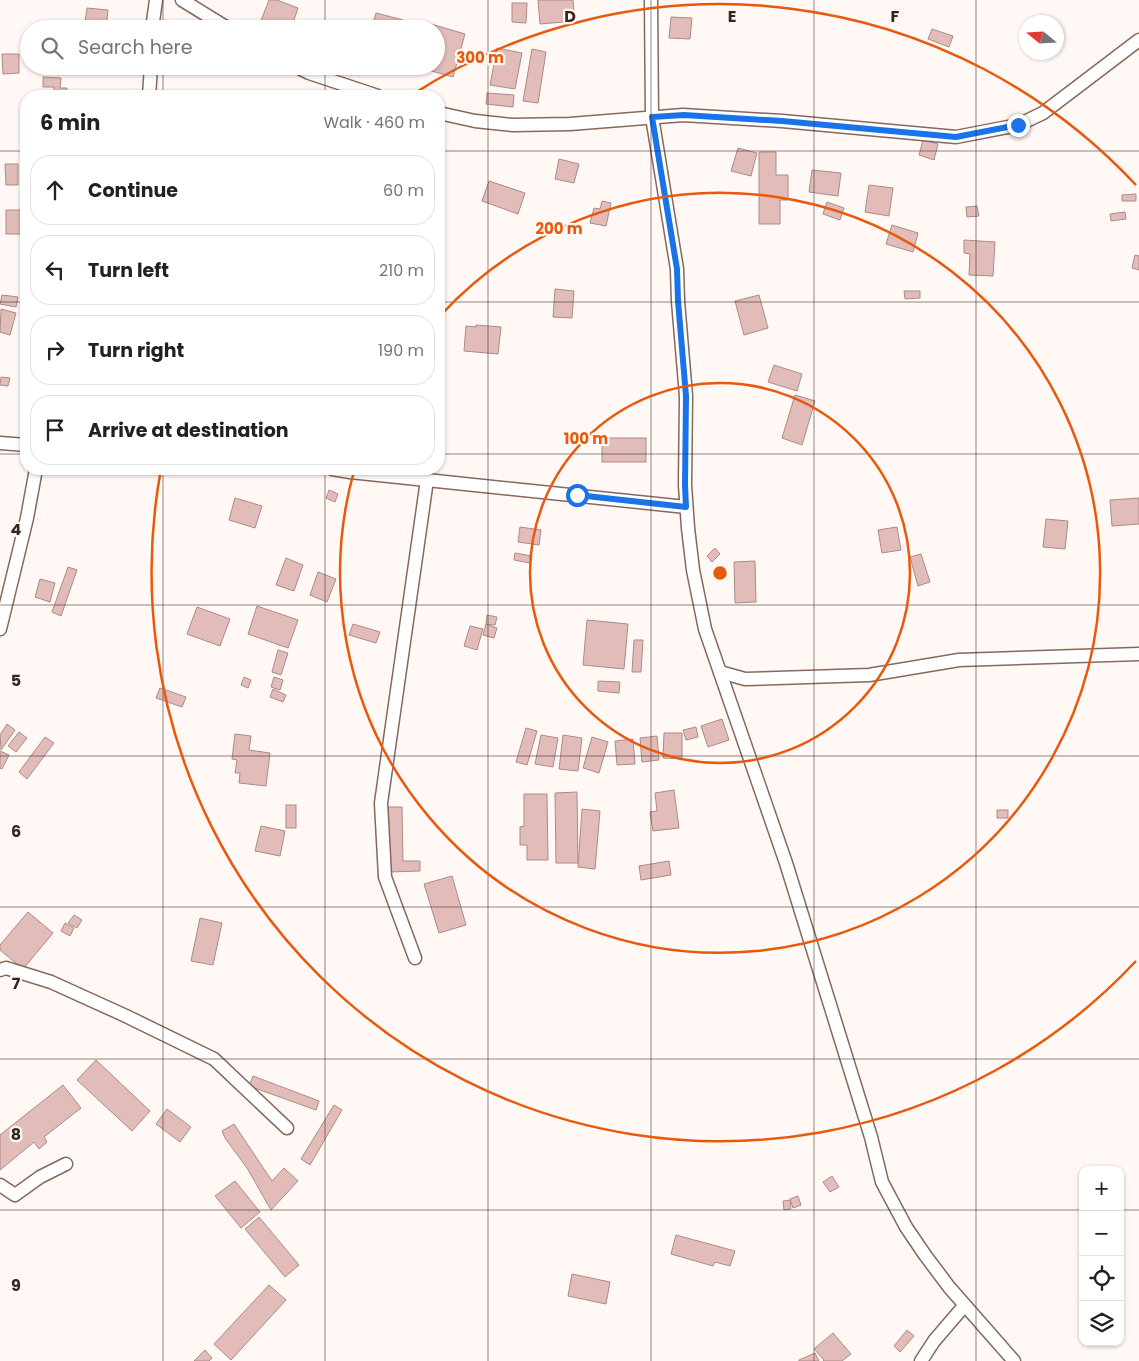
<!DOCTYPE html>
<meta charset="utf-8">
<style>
:root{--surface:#fff;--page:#f2f2f2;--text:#202124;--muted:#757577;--line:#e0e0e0}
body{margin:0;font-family:Poppins,sans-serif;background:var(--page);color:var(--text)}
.controls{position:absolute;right:15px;bottom:15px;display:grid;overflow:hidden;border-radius:10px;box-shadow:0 1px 4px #0004}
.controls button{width:45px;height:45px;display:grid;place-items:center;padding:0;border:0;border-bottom:1px solid var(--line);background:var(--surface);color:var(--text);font:25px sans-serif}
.compass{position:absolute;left:1019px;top:15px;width:45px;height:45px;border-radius:50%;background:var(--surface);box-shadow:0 1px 4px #0004;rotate:288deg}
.stop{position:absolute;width:15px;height:15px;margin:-11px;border:4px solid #1a73e8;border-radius:50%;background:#fff}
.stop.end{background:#1a73e8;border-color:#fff;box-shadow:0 1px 5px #0008}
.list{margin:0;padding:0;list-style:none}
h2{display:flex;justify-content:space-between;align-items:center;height:65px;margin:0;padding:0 20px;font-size:21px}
h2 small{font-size:16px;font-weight:400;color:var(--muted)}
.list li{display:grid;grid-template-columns:32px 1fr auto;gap:15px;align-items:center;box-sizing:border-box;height:70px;margin:0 10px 10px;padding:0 10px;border:1px solid var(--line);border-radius:20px}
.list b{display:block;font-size:19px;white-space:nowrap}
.list em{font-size:16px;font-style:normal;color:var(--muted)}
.icon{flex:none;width:28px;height:28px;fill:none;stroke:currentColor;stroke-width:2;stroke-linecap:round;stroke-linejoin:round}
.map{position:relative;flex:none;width:1139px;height:1361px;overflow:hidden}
.search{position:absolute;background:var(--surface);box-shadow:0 1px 4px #0004;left:20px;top:20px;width:425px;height:55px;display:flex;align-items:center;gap:12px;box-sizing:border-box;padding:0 18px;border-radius:28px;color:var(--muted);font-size:19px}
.panel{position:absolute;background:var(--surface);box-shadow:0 1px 4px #0004;left:20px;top:90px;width:425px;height:385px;border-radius:20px}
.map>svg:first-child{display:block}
.building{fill:#e2bcb8;stroke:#ae8a87}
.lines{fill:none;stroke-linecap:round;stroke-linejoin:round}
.minor-casing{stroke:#87685b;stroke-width:15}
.minor{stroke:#fff;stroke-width:12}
.route{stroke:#1a73e8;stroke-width:6}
.grid{fill:none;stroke:#342721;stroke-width:1;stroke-opacity:0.55}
.ring{fill:none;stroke:#e8590c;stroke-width:2.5}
.grid-label{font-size:16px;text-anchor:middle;font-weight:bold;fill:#342721;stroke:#fff8f5;stroke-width:4.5;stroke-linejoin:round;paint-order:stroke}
.centre{fill:#e8590c;stroke:#fff8f5;stroke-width:2.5}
.ring-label{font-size:15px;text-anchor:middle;font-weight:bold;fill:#e8590c;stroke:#fff8f5;stroke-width:4.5;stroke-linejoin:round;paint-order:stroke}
</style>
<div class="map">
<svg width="1139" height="1361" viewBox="0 0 1139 1361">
<rect width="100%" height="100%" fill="#fff8f5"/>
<g class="building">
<polygon points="269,0 277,0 298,8 291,29 275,29 260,23"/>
<polygon points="538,0 573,0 575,21 540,24"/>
<polygon points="512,3 527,3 526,23 512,22"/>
<polygon points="87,8 108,10 106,29 84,29"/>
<polygon points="376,13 403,20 401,29 364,29 366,22 373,23"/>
<polygon points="671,17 692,18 690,39 669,38"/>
<polygon points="431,24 465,34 453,77 428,70 429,66 436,66 436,29 430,29"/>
<polygon points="932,29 953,36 949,47 928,39"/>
<polygon points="497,48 522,53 515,89 490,85"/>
<polygon points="532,49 546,52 538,103 523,101"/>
<polygon points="2,54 19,54 19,73 3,74"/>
<polygon points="43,77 61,78 60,88 67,88 66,96 54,96 54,87 43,87"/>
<polygon points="487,93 514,95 513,107 486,104"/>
<polygon points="923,140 938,144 934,160 919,155"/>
<polygon points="738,148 757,153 751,176 731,171"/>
<polygon points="759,152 776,152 776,175 788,175 788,200 780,200 780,224 759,224"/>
<polygon points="559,159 579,164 574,183 555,179"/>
<polygon points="5,164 18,164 18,185 6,185"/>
<polygon points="812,170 841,173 838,196 809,192"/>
<polygon points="489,181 525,193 518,214 482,201"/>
<polygon points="869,185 893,188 889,216 865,212"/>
<polygon points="1136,194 1136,201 1122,201 1122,195"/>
<polygon points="602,201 611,203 606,226 590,223 594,208 600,209"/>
<polygon points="827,202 844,208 840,220 823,214"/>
<polygon points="977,206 979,216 967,217 966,207"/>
<rect x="6" y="210" width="20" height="24"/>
<polygon points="1125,212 1126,219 1111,221 1110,214"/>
<polygon points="892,225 918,233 913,252 886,244"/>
<polygon points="964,240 995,242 993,276 969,275 970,254 964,253"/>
<polygon points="1135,255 1139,256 1139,270 1132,268"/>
<polygon points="555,289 574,291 572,318 553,317"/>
<polygon points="904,291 920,291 920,298 905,299"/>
<polygon points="2,295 18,297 16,307 0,304"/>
<polygon points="759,295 768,328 744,335 735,301"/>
<polygon points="1,309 16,313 10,335 0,332"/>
<polygon points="476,325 501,327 498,354 464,351 466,326 476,327"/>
<polygon points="774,365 802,374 797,391 768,382"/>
<polygon points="1,377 10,378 8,386 0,385"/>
<polygon points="795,395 815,401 802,445 782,438"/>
<rect x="602" y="438" width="44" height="24"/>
<polygon points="329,490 338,494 335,502 326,498"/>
<polygon points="235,498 262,506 255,528 229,520"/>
<polygon points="1139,498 1139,524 1112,526 1110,500"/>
<polygon points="1046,519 1068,521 1065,549 1043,547"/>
<polygon points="520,527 541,530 539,545 518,542"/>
<polygon points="897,527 901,550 882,553 878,530"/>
<polygon points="715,548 720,554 712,562 707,556"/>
<polygon points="515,553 532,556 530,563 514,560"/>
<polygon points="921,554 930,582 918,586 910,557"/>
<polygon points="286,558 303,565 294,591 276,585"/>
<polygon points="755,561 756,602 735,603 734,562"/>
<polygon points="68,567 77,570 61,616 52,612"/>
<polygon points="318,572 336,579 327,602 310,595"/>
<polygon points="40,579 55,583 50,602 35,597"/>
<polygon points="257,606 298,620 288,648 248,634"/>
<polygon points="197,607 230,619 220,646 187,634"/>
<polygon points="487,615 497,617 495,625 486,624"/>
<polygon points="587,620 628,624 624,669 583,665"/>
<polygon points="353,624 380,632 376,643 349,635"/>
<polygon points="486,624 497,628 494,638 483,635"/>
<polygon points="470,626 483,629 477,650 464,646"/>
<polygon points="634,640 643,640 641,672 632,672"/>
<polygon points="278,650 288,653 281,675 272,672"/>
<polygon points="244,677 251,680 248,688 241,685"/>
<polygon points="274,677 283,680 280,690 271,687"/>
<polygon points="598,681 620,682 619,693 598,691"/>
<polygon points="160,688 186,697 182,707 156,698"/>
<polygon points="273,689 286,695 283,702 270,697"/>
<polygon points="722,719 729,740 708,747 701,726"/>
<polygon points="7,724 15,730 1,750 0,735"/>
<polygon points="696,727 698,737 686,740 683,730"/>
<polygon points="526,728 537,731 527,765 516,762"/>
<polygon points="19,732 27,738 16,752 8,746"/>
<polygon points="664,733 682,733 682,759 663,758"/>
<polygon points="235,734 251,736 249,750 270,753 266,786 239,783 240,773 235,773 237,760 232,759"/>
<polygon points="541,735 558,738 553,767 535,764"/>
<polygon points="563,735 582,738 578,771 559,769"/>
<polygon points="657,736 659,760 642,762 640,738"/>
<polygon points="45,737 54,743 27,779 19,772"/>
<polygon points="592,737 608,742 599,773 583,768"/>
<polygon points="633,739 635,764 617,765 615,741"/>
<polygon points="0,751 9,755 2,769 0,768"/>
<polygon points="674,790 679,828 653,831 650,812 657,811 655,793"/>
<polygon points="577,792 578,863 556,863 555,793"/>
<polygon points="524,794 547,794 548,860 527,860 527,845 520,845 520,827 524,826"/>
<rect x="286" y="805" width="10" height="23"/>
<polygon points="387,807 402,807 403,861 420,861 420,871 389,872"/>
<polygon points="582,809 600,811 595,869 578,867"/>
<rect x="997" y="810" width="11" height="8"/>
<polygon points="261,826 285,831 280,856 255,851"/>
<polygon points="669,861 671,875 641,880 639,866"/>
<polygon points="452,876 466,925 439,933 424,884"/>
<polygon points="28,912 53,933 23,969 0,950 0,945"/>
<polygon points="74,915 82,920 77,928 68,923"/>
<polygon points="200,918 222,923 213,965 191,961"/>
<polygon points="65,923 74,928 70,936 61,931"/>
<polygon points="96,1060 150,1111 132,1131 77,1080"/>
<polygon points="253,1076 319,1101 316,1110 249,1086"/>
<polygon points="63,1085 81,1108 44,1137 47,1142 39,1149 34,1142 0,1170 0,1135"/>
<polygon points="334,1105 342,1110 310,1165 301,1159"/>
<polygon points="167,1109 191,1127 180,1142 156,1124"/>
<polygon points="234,1124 272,1181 284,1168 298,1181 271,1210 247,1168 225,1138 222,1131"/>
<polygon points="832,1176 839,1187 830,1192 823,1182"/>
<polygon points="235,1181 260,1212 241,1228 215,1196"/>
<polygon points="798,1196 801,1205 793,1208 790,1199"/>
<polygon points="790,1200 791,1209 784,1210 783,1201"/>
<polygon points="259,1217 299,1265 285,1277 245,1229"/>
<polygon points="676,1235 735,1251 730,1266 715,1262 713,1266 671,1254"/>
<polygon points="572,1274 610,1282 606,1304 568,1296"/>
<polygon points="269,1285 286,1300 231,1360 214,1344"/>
<polygon points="907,1330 914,1336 900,1352 894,1346"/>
<polygon points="833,1333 851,1354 842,1361 823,1361 824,1360 814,1349"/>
<polygon points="205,1350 212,1358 209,1361 194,1361"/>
<polygon points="815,1353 819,1361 799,1361 799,1360"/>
</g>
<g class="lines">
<g class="minor-casing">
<g id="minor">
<polyline points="182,0 229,29"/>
<polyline points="651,0 652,117 677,269 678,301 686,396 685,485 688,528 693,570 705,629 786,863 871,1137 882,1182 906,1227 925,1255 949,1287 1014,1361"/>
<polyline points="152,29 156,0"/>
<polyline points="295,66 309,73 378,96"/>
<polyline points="149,96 151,66"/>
<polyline points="439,113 475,121 513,125 570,124 683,115 782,121 956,137 1018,125 1043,113 1139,40"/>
<polyline points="0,443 26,445"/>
<polyline points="332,469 350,472 686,507"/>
<polyline points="0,629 27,518 36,469"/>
<polyline points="720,672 745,679 869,675 959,660 1139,654"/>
<polyline points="415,958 385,877 381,803 427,480"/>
<polyline points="0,970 6,968 51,982 126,1016 214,1059 287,1128"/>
<polyline points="0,1185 15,1195 40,1177 66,1164"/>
<polyline points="921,1361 934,1341 964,1306"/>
</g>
</g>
<use href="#minor" class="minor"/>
</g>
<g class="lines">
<polyline class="route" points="577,495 686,507 685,485 686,396 678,301 677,269 652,117 684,115 782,121 956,137 1018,125"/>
</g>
<path class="grid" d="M 163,0 L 163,29M 325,0 L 325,29M 488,0 L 488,1361M 651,0 L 651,1361M 814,0 L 814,1361M 976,0 L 976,1361M 163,66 L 163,96M 325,66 L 325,96M 0,151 L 26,151M 439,151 L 1139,151M 0,302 L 26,302M 439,302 L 1139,302M 0,454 L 26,454M 439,454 L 1139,454M 163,469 L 163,1361M 325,469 L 325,1361M 0,605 L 1139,605M 0,756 L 1139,756M 0,907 L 1139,907M 0,1059 L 1139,1059M 0,1210 L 1083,1210M 1120,1210 L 1139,1210"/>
<g class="ring">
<circle cx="720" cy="573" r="190"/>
<path d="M440 316A380 380 0 1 1 354 471"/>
<path d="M1136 961A569 569 0 0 1 161 469M410 96A569 569 0 0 1 1136 185"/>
</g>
<g class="grid-label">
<text x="570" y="22">D</text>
<text x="732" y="22">E</text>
<text x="895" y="22">F</text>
<text x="16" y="535">4</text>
<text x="16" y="686">5</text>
<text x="16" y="837">6</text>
<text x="16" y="989">7</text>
<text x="16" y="1140">8</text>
<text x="16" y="1291">9</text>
</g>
<circle cx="720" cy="573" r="8" class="centre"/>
<g class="ring-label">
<text x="480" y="63">300 m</text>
<text x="559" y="234">200 m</text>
<text x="586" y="444">100 m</text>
</g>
</svg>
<div class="controls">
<button>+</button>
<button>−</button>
<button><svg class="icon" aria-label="locate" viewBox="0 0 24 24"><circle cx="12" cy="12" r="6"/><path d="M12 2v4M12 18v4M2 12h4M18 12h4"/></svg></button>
<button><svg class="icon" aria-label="layers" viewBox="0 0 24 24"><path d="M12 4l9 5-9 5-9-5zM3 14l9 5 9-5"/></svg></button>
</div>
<svg class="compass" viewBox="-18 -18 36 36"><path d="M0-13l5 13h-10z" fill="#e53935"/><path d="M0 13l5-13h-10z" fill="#757577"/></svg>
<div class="stop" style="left:577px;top:495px"></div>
<div class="stop end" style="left:1018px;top:125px"></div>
<div class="search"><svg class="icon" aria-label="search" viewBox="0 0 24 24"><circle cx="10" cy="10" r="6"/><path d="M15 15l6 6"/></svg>Search here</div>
<section class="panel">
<h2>6 min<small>Walk · 460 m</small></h2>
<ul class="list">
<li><svg class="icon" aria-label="ahead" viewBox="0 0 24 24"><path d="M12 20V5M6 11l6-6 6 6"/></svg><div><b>Continue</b></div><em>60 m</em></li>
<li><svg class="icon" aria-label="left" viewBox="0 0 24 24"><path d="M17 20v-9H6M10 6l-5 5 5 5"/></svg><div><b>Turn left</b></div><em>210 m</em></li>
<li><svg class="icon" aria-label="right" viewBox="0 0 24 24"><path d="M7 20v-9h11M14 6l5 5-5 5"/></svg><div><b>Turn right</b></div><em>190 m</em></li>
<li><svg class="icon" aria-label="arrive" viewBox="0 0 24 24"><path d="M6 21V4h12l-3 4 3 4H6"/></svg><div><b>Arrive at destination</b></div></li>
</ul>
</section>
</div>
